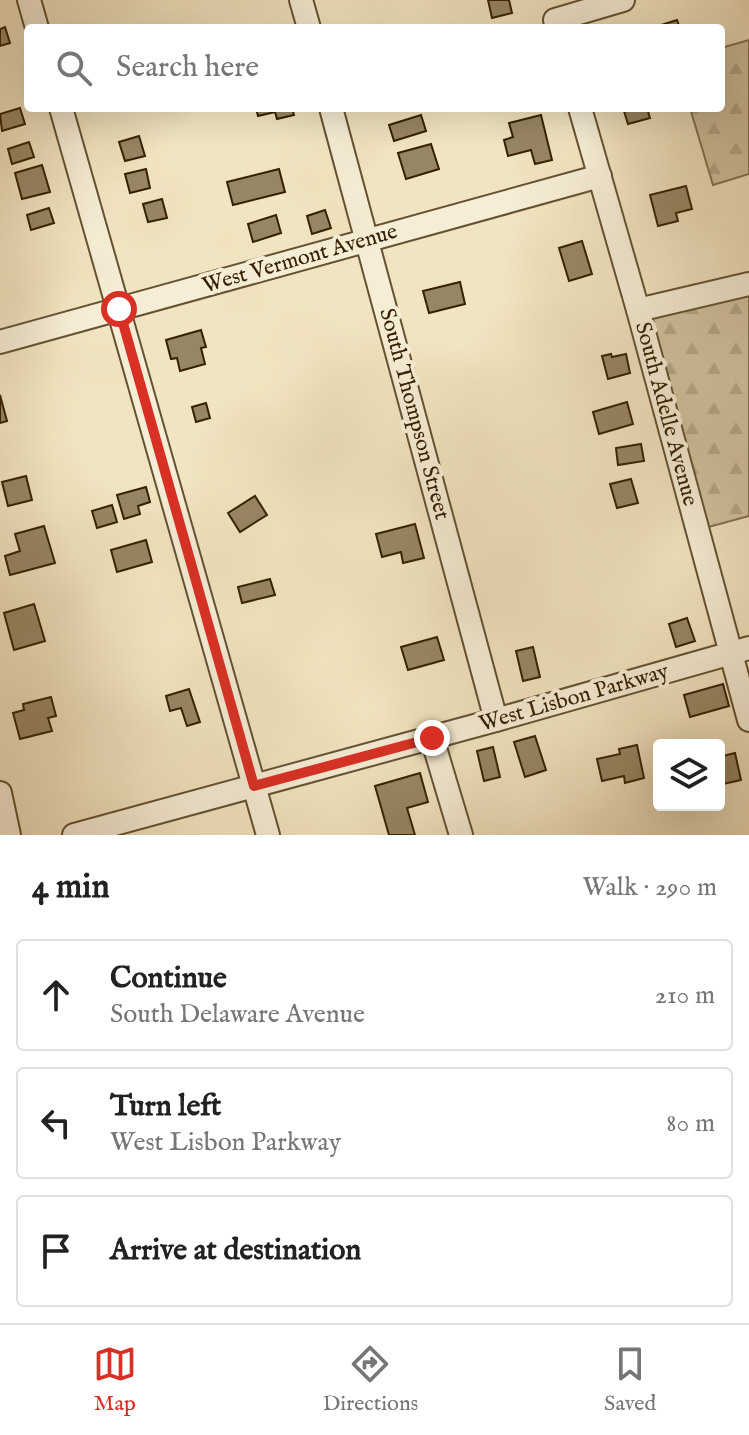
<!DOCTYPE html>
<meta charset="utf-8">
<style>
:root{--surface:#fff;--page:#f6f6f6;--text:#222;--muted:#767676;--line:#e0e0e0;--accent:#d93025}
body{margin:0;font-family:"IM FELL English",serif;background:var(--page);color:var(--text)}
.controls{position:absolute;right:24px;bottom:24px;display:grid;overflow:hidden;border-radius:8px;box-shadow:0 8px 32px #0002}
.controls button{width:72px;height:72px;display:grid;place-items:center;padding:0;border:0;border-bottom:2px solid var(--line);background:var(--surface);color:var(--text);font:40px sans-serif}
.stop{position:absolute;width:24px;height:24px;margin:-18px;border:6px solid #d93025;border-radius:50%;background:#fff}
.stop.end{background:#d93025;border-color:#fff;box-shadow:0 2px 8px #0008}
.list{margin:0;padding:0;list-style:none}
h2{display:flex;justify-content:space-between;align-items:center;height:104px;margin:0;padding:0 32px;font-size:34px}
h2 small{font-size:26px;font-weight:400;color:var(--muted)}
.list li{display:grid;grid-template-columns:52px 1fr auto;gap:24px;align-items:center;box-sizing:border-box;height:112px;margin:0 16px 16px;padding:0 16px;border:2px solid var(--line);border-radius:8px}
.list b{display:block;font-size:30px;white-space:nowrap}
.list p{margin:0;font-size:26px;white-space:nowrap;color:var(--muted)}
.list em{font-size:26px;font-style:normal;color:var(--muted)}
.icon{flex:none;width:44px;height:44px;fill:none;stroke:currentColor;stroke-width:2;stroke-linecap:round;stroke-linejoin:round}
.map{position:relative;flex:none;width:749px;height:835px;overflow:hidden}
.search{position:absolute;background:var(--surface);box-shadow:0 8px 32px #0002;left:24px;right:24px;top:24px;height:88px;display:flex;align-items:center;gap:20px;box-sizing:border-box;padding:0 28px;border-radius:8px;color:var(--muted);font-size:30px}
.sheet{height:488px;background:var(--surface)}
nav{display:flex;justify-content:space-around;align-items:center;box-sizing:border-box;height:112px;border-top:2px solid var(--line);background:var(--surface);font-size:22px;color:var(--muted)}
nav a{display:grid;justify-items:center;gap:4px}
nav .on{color:var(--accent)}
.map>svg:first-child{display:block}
.forest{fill:url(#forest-firs);stroke:#837250;stroke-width:2}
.building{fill:#978664;stroke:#352101;stroke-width:2}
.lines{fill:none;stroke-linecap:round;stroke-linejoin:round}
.minor-casing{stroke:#645231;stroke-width:26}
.minor{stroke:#f6edd6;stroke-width:22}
.route{stroke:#d93025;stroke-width:10}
.labels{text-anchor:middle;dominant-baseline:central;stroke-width:8;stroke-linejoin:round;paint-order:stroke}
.street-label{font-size:22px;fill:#352101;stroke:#f6edd6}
</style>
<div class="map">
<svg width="749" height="835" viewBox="0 0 749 835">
<defs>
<pattern id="forest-firs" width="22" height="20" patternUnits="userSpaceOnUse" patternTransform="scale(2)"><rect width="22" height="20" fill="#d1c3a0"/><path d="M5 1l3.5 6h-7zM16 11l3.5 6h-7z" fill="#b4a788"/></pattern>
</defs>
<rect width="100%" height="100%" fill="#f1e4c0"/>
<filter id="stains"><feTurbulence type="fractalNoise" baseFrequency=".0025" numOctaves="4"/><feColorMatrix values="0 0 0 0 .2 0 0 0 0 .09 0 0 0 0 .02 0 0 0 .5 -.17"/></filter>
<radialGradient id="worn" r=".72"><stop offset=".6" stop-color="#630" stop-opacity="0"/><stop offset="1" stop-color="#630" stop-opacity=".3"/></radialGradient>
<g class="forest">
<polygon points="749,40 749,174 713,185 690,108 721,108 721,48"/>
<polygon points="749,293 749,516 705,528 648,317"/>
</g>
<g class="building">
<polygon points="488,0 509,0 512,13 492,18"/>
<polygon points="677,20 680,28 661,28 661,25"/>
<polygon points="5,27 10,43 0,46 0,29"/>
<polygon points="20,108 25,124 2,131 0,114"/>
<polygon points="256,108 292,108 294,115 277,119 275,112 258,116"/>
<polygon points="623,108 647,108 650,118 628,124"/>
<polygon points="421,115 426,131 394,141 389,125"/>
<polygon points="541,115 552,160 535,164 531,150 508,156 504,140 513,137 509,123"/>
<polygon points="139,136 145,156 125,161 119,142"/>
<polygon points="29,142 34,157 12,164 8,149"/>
<polygon points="431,144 439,169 406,179 398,153"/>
<polygon points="42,165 50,192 22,199 15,173"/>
<polygon points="146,169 150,188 130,193 125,174"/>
<polygon points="279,169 285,192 233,205 227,182"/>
<polygon points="686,186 692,209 676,213 678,221 658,226 650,195"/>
<polygon points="162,199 167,218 148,222 143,204"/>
<polygon points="49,208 54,223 31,230 27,215"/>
<polygon points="325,210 331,228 312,234 307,216"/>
<polygon points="276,215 281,233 253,242 248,224"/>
<polygon points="582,241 592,274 569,281 559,248"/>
<polygon points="460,282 465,304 429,313 423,291"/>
<polygon points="201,330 206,347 201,348 205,364 180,371 177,358 171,359 166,340"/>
<polygon points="611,354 612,357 626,354 630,373 608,379 602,356"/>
<polygon points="0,395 7,421 0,423"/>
<polygon points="627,402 633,424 599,434 593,412"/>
<polygon points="206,403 210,418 196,422 192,407"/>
<polygon points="641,444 644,461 618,465 616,448"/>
<polygon points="26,476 32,500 8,506 2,482"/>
<polygon points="631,479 638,503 617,508 610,484"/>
<polygon points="146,487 150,502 138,506 140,514 124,519 117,495"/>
<polygon points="255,496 267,515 240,532 228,513"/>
<polygon points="112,505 117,522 97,528 92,511"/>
<polygon points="415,524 424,558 403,563 401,552 382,557 376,534"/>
<polygon points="44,526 55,563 10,575 5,556 20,551 15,534"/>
<polygon points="146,540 152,562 117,572 111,550"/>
<polygon points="270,579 275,595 242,603 238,587"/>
<polygon points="34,604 45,641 14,650 4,613"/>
<polygon points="687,618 695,641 676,647 669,624"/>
<polygon points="437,637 444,660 408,670 401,647"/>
<polygon points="533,647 540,677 523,681 516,651"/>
<polygon points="723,684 729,706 690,717 684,695"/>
<polygon points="189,689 200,722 187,726 181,708 170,711 166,696"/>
<polygon points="51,697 56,716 48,718 52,731 20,739 13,713 24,710 23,704"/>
<polygon points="535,736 546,770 525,777 514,742"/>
<polygon points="637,745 644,778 625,783 624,776 602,781 597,759 620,754 619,749"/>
<polygon points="493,747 500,777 484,781 477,751"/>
<polygon points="735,753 741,780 719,785 719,757"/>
<polygon points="420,773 428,802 407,808 415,835 389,835 375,786"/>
</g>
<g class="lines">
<g class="minor-casing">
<g id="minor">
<polyline points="29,0 37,28"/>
<polyline points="301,0 309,28"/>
<polyline points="555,20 623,0"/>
<polyline points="61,108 268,835"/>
<polyline points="331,108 496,720"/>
<polyline points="580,108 638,310 749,720"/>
<polyline points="638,310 749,284"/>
<polyline points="0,342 600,176"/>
<polyline points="432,738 461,835"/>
<polyline points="0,793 9,835"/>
<polyline points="74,835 496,720 749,648"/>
</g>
</g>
<use href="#minor" class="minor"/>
</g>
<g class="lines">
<polyline class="route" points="119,309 254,786 432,738"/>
</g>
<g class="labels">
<g class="street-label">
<text transform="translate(300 259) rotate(-16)">West Vermont Avenue</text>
<text transform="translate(414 414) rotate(75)">South Thompson Street</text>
<text transform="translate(666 414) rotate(75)">South Adelle Avenue</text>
<text transform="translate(574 698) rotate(-16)">West Lisbon Parkway</text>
</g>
</g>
<rect width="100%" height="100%" filter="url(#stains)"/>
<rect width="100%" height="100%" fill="url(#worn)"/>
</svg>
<div class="controls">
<button><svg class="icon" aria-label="layers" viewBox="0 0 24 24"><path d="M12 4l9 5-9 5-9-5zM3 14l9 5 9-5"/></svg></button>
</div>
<div class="stop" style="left:119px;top:309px"></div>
<div class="stop end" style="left:432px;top:738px"></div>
<div class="search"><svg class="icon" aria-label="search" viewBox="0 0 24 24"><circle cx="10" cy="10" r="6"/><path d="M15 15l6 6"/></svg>Search here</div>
</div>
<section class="sheet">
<h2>4 min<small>Walk · 290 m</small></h2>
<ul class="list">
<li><svg class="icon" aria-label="ahead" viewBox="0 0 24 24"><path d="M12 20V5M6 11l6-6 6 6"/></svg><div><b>Continue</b><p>South Delaware Avenue</p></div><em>210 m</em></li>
<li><svg class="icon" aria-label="left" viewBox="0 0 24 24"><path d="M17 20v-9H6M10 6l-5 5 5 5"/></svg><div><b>Turn left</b><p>West Lisbon Parkway</p></div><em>80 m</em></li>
<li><svg class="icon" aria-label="arrive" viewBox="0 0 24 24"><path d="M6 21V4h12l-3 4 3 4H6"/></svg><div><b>Arrive at destination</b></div></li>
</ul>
</section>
<nav>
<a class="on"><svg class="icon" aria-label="map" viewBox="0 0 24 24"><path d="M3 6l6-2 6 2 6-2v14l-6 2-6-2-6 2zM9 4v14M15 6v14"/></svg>Map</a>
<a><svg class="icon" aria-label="directions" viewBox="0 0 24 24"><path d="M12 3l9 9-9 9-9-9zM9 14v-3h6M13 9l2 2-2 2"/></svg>Directions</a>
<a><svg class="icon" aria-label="saved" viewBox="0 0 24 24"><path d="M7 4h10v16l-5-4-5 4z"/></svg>Saved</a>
</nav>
